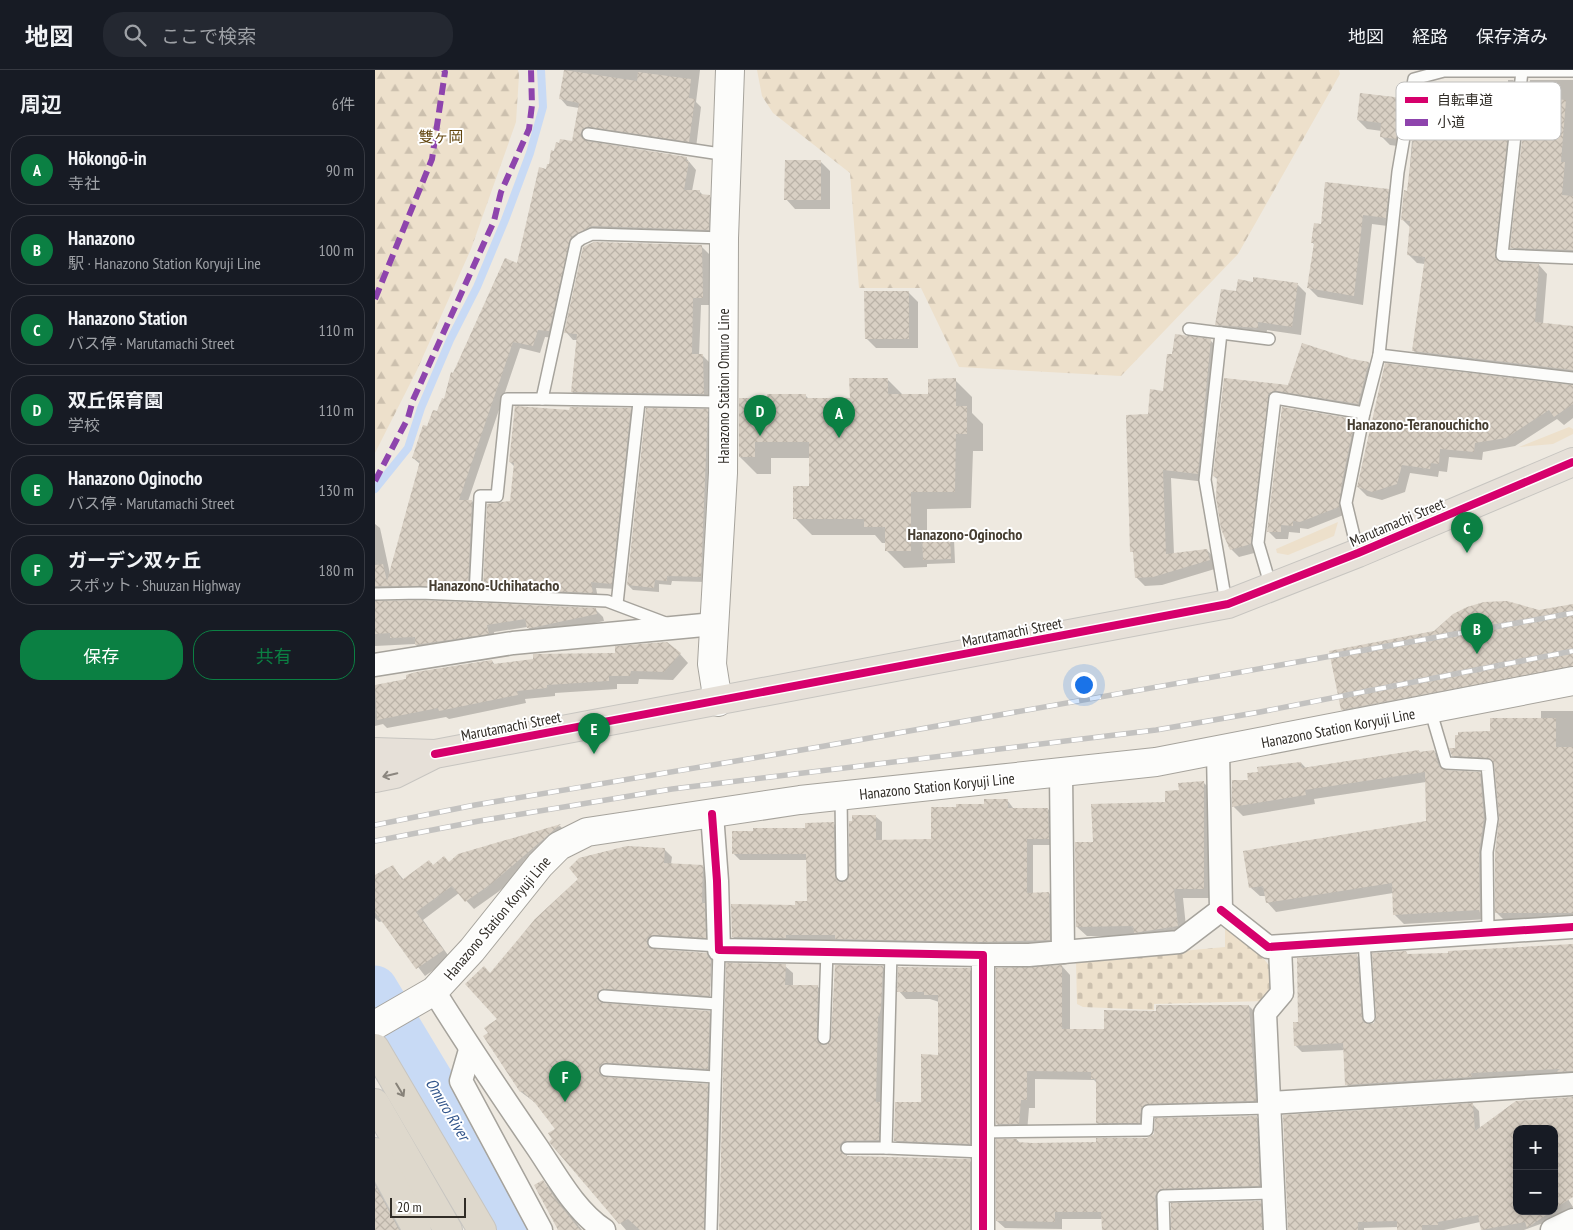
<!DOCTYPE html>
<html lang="ja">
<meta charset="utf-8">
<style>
:root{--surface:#171b24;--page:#242831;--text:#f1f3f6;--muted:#9ea1a6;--line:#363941;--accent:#0b8043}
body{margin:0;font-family:"PT Sans Narrow","Noto Sans JP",sans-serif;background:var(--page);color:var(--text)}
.controls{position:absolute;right:15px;bottom:15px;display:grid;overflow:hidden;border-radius:10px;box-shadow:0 2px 8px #0003}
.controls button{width:45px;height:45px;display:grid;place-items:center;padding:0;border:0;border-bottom:1px solid var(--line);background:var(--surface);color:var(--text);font:25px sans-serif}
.scale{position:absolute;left:15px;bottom:12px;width:76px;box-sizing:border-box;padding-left:5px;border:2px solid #302c26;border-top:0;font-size:14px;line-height:18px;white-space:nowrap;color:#302c26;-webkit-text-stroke:4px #fff;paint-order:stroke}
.you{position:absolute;left:708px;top:614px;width:18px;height:18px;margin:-12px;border:4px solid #fff;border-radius:50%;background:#1a73e8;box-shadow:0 0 0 8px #1a73e833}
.badge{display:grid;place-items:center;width:32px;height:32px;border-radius:50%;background:var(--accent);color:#fff;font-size:16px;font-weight:700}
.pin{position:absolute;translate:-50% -41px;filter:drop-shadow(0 1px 2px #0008)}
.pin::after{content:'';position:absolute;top:26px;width:18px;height:15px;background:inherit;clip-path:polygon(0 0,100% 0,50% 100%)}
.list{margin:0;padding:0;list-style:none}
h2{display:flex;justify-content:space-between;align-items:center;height:65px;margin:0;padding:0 20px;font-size:21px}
h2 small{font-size:16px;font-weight:400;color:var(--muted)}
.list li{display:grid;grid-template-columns:32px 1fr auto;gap:15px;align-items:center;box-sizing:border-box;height:70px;margin:0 10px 10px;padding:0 10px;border:1px solid var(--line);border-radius:20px}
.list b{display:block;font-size:19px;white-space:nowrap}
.list p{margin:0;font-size:16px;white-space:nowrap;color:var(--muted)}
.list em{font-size:16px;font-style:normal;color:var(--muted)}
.actions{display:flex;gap:10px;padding:15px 20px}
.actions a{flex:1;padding:11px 0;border:1px solid var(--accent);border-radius:20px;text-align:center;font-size:18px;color:var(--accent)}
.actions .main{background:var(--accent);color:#fff}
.icon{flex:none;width:28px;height:28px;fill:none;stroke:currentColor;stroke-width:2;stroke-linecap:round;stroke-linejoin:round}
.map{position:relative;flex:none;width:1198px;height:1160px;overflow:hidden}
header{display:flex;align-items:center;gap:30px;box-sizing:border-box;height:70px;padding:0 25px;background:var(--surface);border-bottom:1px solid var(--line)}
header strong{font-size:24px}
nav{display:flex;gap:28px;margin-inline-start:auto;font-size:18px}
.search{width:350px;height:45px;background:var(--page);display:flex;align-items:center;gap:12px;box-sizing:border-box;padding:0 18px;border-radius:20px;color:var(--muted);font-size:19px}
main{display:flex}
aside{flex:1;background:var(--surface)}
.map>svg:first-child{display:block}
.green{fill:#ede0cb}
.forest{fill:url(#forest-firs)}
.cemetery{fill:url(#cemetery-stones)}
.shadow{fill:#0003;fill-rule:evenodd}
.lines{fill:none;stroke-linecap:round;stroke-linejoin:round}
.stream{stroke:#c8daf5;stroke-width:8}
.river{stroke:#c8daf5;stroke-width:45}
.building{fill:url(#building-cross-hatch)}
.service-casing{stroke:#a6a39c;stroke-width:14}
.minor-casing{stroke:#a6a39c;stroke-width:25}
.secondary-casing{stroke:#a6a39c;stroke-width:30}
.primary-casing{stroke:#c7c5c0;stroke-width:30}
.trunk-casing{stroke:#c7c5c0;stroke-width:30}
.service{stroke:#fcfcfa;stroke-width:11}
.minor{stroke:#fcfcfa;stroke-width:22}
.secondary{stroke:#fcfcfa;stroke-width:28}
.primary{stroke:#e6e0d8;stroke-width:28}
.trunk{stroke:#ded8cc;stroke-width:28}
.rail-casing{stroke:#c3c2c0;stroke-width:5.5}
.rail{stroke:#fff;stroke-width:4;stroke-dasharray:11;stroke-linecap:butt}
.quiet{stroke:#8e44ad;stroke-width:6;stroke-dasharray:12 6;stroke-linecap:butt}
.cycleway-casing{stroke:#fff;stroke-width:11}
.cycleway{stroke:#d6006c;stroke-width:8}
.oneway{stroke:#8b867f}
.oneway2{stroke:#878279}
.labels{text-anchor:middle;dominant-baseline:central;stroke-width:4;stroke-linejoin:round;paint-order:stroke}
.park-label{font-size:15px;fill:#61450d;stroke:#fff}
.street-label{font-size:15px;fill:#302c26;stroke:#fff}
.neighbourhood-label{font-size:16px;font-weight:bold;fill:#463e32;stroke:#fff}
.water-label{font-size:16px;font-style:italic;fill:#32558b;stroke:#fff}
.key{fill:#fff;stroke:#c1c0be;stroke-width:1}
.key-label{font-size:14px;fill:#302c26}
</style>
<header>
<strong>地図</strong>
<div class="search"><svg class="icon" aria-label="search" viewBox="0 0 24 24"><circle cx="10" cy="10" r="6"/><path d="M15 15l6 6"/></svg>ここで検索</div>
<nav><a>地図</a><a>経路</a><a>保存済み</a></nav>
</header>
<main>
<aside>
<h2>周辺<small>6件</small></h2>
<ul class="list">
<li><span class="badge">A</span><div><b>Hōkongō-in</b><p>寺社</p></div><em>90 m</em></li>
<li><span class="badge">B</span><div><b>Hanazono</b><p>駅 · Hanazono Station Koryuji Line</p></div><em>100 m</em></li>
<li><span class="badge">C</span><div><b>Hanazono Station</b><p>バス停 · Marutamachi Street</p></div><em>110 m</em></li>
<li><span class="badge">D</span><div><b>双丘保育園</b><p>学校</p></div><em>110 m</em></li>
<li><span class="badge">E</span><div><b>Hanazono Oginocho</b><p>バス停 · Marutamachi Street</p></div><em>130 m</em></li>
<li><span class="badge">F</span><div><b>ガーデン双ヶ丘</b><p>スポット · Shuuzan Highway</p></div><em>180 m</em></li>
</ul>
<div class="actions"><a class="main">保存</a><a>共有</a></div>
</aside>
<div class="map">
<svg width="1198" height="1160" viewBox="0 0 1198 1160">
<defs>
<pattern id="forest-firs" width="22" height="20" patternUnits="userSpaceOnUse" patternTransform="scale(1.25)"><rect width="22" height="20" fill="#ede0cb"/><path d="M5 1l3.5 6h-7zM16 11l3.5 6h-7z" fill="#ccc0ae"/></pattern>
<pattern id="cemetery-stones" width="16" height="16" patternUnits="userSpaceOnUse" patternTransform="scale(1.25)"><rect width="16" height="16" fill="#ede0cb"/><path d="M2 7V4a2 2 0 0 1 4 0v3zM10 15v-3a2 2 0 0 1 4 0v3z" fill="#ccc0ae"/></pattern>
<pattern id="building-cross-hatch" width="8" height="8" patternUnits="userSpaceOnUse" patternTransform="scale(1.25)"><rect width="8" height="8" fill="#d9d0c4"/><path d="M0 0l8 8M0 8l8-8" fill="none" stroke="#bbb3a8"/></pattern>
</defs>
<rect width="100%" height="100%" fill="#eee9e0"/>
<g class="green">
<polygon points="1194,357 1198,359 1198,364 1178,374 1144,377"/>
<polygon points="963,452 959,466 913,485 902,483 901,479"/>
</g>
<g class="forest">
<polygon points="0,0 143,0 144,5 141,52 96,179 42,300 0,383"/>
<polygon points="382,0 964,0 965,4 863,184 746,306 584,297 546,218 484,218 475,103 398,43 387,26"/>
</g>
<polygon class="cemetery" points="850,859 867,861 900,903 899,922 890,931 779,934 779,940 708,937 702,934 701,891 850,877"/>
<g class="shadow">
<polygon points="190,0 325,0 321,32 326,37 321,78 215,66 212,71 311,88 321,100 317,121 324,121 329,126 334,126 342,133 340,167 225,163 203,174 181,268 170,267 165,283 145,278 93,431 97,431 104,439 100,524 0,528 0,533 220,539 228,547 229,551 164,565 161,565 152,557 119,562 120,571 48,582 40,574 0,576 0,454 5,458 15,504 45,394 38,388 70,331 79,304 143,195 172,100 180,83 198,72 204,38 192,36 185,28"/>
<polygon points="1133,10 1138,10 1147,18 1128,194 1164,195 1172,204 1168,254 1198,257 1198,307 1047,290 1039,281 1050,194 1042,193 1033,184 1036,158 1027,149 1033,122 1037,70 1072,25 1111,22 1133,16"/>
<polygon points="1155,10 1198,10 1198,188 1145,186 1137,177"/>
<polygon points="1028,29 1037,38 1030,77 1015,75 1006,66 1007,61 992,59 983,50"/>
<polygon points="445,91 455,101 455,139 420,139 411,129"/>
<polygon points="1013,120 1023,130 1020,157 997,154 988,235 943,227 933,217 940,175 937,172 947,156"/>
<polygon points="326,176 334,184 335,235 326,235 324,286 328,286 335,293 336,331 205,329 197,322 203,270 198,270 191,262"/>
<polygon points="880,209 923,215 931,223 926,265 892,260 891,266 850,263 842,254 862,223 879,213"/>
<polygon points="533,222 543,232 543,278 501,278 491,268"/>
<polygon points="801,266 836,271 844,279 831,412 796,408 799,485 832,480 840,489 843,498 787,515 770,516 761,507 760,485 757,481 774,345 789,322"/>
<polygon points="976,290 994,293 1002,301 991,342 901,332 883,482 864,487 856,479 843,410 839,406 850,309 914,316"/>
<polygon points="1011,295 1198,317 1198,348 1189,355 1182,349 1140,376 1108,382 1107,390 1074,387 1072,402 1064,401 1063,407 1035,403 1030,422 1007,430 992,426 983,417"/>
<polygon points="512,309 528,325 554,325 580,310 597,327 597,343 608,354 608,381 598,381 596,438 552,439 552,465 575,465 579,469 580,493 552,494 552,497 529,498 512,481 511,473 507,473 500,465 437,465 420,448 435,417 435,388 396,388 396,404 382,404 365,387 393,329 430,325 434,329 476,329"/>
<polygon points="255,339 261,345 242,519 221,518 223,528 115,524 109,518 136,432 140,397 135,392 195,342"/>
<polygon points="332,340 337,346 331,512 297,511 296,515 284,514 284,522 258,520 253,515"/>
<polygon points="980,350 987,358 971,444 933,459 925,458 925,463 914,462 913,469 901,469 893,461"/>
<polygon points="1198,535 1198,618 986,659 967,640 1163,541"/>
<polygon points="305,584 313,593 298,610 264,609 263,614 242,614 242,619 180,623 180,626 150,629 151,633 74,649 71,647 12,658 8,654 0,656 0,616 117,591 120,595"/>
<polygon points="1166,641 1198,641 1198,849 1128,849 1121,842 1126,749 1121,694 1084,692 1078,685 1082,679 1116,662 1166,649"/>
<polygon points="1044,681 1046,683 1059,681 1068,691 1072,702 1105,703 1114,713 1113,849 1029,854 1019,844 1018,823 901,842 892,832 891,826 885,826 875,817 1052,752 1051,712 939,729 940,734 868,746 858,736 874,711 926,693 931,698"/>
<polygon points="828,712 838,722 838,828 808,828 812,866 712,866 702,857 719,773 792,733 805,722"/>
<polygon points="632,730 639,739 673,739 679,746 680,775 658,775 658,824 674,823 680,830 681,876 365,873 358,867 434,833 433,790 365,790 358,783 432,759 458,753 465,760 466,813 468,814 476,806 500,746 507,752 507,771 557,771 610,735"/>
<polygon points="185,756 192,763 123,822 99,839 84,823 48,850 75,888 50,906 8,851 4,852 0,848 0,807 18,797 29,810 58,796 74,793 84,785"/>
<polygon points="252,777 289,779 297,787 296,794 327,796 335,803 338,875 280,875 280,881 331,884 337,890 334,932 336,932 337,890 342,933 230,929 230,935 334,942 342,950 340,1006 232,1003 231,1009 332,1015 340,1023 336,1160 251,1160 176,1072 181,1059 162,1034 146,1022 110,967 124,949 115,905 205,809 196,798 205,788"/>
<polygon points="1198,875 1198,1008 978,1021 972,1015 970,980 927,982 920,975 924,953 982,886 988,892 993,955 999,954 1031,882 1034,886 1075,884 1075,882"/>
<polygon points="410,896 418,903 418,917 443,917 450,924 449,977 456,973 508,897 515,905 511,1078 472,1083 472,1087 594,1090 602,1098 600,1160 345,1160"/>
<polygon points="687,896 695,905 695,960 730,960 782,942 874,936 882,944 889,1039 774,1046 773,1061 730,1061 722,1053 722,1013 719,1010 660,1009 660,1038 654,1038 652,1062 631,1062 622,1054"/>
<polygon points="594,899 602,907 602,1081 527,1078 520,1070 547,1033 564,986 564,932 555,929 531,929 524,921"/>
<path d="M 1198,1028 L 1198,1125 L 1191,1126 L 1198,1137 L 1182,1148 L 1149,1160 L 1107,1160 L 1105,1152 L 1069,1160 L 1023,1160 L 1023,1157 L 989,1158 L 989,1160 L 914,1160 L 1098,1035 L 1104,1041 L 1105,1059 L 1142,1032 ZM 1142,1059 L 1179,1059 L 1179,1141 L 1142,1141 Z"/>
<polygon points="881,1047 889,1055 892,1123 792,1127 788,1160 728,1160 728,1149 687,1149 687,1159 630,1158 622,1151 642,1070 645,1073 722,1073 772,1069"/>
<polygon points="167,1111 175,1119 207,1160 183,1160"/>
<polygon points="0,1112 8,1120 32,1160 0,1160"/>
<polygon points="885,1132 893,1140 894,1160 797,1160"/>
</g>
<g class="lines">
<polyline class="stream" points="0,419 33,378 46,338 75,270 102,217 130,150 155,83 168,37 166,0"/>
<polyline class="river" points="0,918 146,1160"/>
</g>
<g class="building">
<polygon points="189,0 262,11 263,2 316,9 314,28 320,29 314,72 214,57 207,59 206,66 212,71 312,87 311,91 314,91 309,120 325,120 325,124 335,125 334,160 217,156 196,167 174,261 163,260 158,276 138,272 84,430 97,430 93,518 0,516 0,495 8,494 12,511 45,391 37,388 48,355 52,356 58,340 62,341 67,328 69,329 76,302 78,303 130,188 142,193 164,97 171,99 172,94 174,94 176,80 179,81 181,72 184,73 185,69 197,71 204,33 184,29"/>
<polygon points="1111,12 1138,16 1120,188 1127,192 1164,194 1160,252 1198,256 1198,300 1037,281 1050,187 1032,185 1035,151 1026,150 1029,120 1032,121 1038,71 1036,71 1043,30 1047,30 1048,20 1071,23 1072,17 1110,21"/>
<polygon points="1153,17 1171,19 1170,28 1191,30 1186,92 1190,92 1187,125 1198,126 1198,180 1135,178"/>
<polygon points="985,23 1028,28 1021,69 1005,67 1006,53 982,50"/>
<polygon points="410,90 446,90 446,130 409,130"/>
<polygon points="950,112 1014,119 1011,148 988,145 979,226 932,218 939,173 936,173 939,153 946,154"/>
<polygon points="219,172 327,175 328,228 318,228 317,284 328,284 329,324 196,322 202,264 189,263 208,177"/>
<polygon points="878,207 923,213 917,257 883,252 883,258 840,255 846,219 861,221 863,209 878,212"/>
<polygon points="489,221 534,221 534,269 490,269"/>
<polygon points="800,264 836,269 823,404 788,400 791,484 832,479 835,490 778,507 760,508 758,482 755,482 751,345 773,344 775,319 788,321 792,284 797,284"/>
<polygon points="927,273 977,289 994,292 983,334 901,321 894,323 876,474 855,480 846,459 841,428 842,407 838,406 849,308 913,315"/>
<polygon points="1010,293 1198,315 1198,334 1179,347 1174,340 1131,368 1100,373 1099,382 1065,379 1064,394 1056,393 1055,399 1027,395 1022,414 997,422 982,417"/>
<polygon points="474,308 513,308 513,324 553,324 553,309 581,308 581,336 592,336 592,364 581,364 580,422 536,422 536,481 510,481 510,457 489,457 489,449 418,449 418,416 434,416 434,372 380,372 380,387 364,387 364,328 392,328 392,324 431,324 431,328 475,328"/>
<polygon points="140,336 194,340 195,337 256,338 237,514 216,512 218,523 108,518 112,434 135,431 139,393 134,392"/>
<polygon points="907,337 980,349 967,412 964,437 925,452 918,451 918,456 906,455 906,462 892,462"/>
<polygon points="271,338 333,339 326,507 292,506 292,511 280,510 279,518 252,515"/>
<polygon points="547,464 575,464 576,489 548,490"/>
<polygon points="45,530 221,538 222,544 156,558 152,558 150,549 112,555 114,564 40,575 40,567 15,568 15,563 0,564 0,531"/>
<polygon points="1132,531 1164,540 1198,534 1198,596 966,640 954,581 1059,561 1078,544 1092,537 1109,532"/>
<polygon points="292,572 306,583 289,602 256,601 255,606 234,606 234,611 172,615 172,618 142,621 143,625 64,641 63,638 2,650 0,615 31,609 31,605 41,602 117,590 118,594 158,589 158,584 240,583 240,576"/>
<polygon points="1115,648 1181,648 1181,677 1198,677 1198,843 1120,843 1120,783 1124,749 1119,694 1113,688 1077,686 1074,678 1080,678 1080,665 1083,665 1083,662 1115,661"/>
<polygon points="1044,680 1044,682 1059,680 1064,696 1070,700 1105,702 1109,749 1104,782 1105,843 1104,840 1018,845 1017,813 891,833 888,816 874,818 868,781 1051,751 1050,702 930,720 931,725 857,737 857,710 873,710 872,703 883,702 882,697 926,692 927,698"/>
<polygon points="829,711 829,819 799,819 803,856 759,863 758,856 701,857 700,772 718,772 716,734 790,732 790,721 804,720 803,713"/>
<polygon points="609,729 633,729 633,738 673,738 674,769 652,769 652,823 674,822 675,870 608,872 460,869 460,865 411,865 411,868 357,867 356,834 420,835 420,831 432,831 431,784 357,784 357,761 378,761 378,758 430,758 430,753 459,752 460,805 463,811 468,812 474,805 474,751 477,751 477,745 501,745 501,770 556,769 556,737 581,737 581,734 609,734"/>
<polygon points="186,754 116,814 90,832 77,816 41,842 69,880 41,899 0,842 0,805 18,795 27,810 54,790 58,795 69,786 74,792 83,784"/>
<polygon points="252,776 290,778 289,793 328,795 327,833 330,833 331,868 279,865 273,867 272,872 274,878 279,879 332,883 336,890 335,926 230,919 223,921 222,929 228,933 335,941 333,999 231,993 225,995 224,1000 226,1006 231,1007 333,1014 329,1160 265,1160 253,1149 244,1154 174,1072 177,1069 173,1063 180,1059 160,1033 147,1021 145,1022 108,966 113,963 109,958 122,949 90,914 109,896 115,903 160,849 203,809 194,798 204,788"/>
<polygon points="1198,874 1198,1001 1181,1002 1185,999 1096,1003 1097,1007 970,1015 968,973 919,976 918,952 923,952 922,888 982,884 987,947 988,952 994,954 999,953 1001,947 997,883 1031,881 1032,884 1073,883 1073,881"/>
<polygon points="351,893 411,894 410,915 443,915 442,968 445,974 449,975 455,972 456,968 460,895 508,896 506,938 504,946 503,946 501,1032 505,1032 504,1070 469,1071 465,1075 465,1081 472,1086 595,1089 595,1160 344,1160"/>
<polygon points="687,895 687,959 729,959 729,940 781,941 781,935 874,935 881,1031 773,1034 766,1038 765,1053 721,1053 721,1009 716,1009 716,1002 652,1001 652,1030 646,1030 644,1054 621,1054 621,898"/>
<polygon points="523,897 595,898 595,1074 519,1071 520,1032 546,1032 546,984 563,985 563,925 549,925 549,922 522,922"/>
<polygon points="1198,1027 1198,1127 1179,1139 1179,1059 1142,1059 1142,1141 1177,1141 1152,1158 1150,1152 1106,1160 1103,1145 1063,1152 1063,1155 1047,1155 1047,1160 1022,1160 1022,1151 983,1152 983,1160 913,1160 908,1045 1098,1033 1100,1061 1141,1031"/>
<polygon points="882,1046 885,1116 785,1119 780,1126 782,1160 727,1160 726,1142 680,1142 680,1152 621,1151 621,1069 642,1069 642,1072 657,1073 721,1072 721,1068 772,1068 779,1064 780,1048"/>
<polygon points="168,1110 181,1130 205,1160 183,1160 159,1115"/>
<polygon points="0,1115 24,1160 0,1160"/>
<polygon points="886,1131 887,1160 796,1160 796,1133"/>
</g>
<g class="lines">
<g class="service-casing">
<g id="service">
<polyline points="1147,1 1127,185 1198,188"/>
<polyline points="213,64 352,85"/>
<polyline points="814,259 894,269"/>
<polyline points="846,263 830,410 849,521 853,534"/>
<polyline points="1004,285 1198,308"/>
<polyline points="348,332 167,329 201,173 206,169 217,164 349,168"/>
<polyline points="983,483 971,433 989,343 1004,285 1023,102 1039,9 1069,1 1198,1"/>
<polyline points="900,516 893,507 883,473 900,328 989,343"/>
<polyline points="0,524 45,523 232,531 293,554"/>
<polyline points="100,525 105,426 122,426 132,329 167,329"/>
<polyline points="242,534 264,332"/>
<polyline points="1055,639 1071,693 1112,695 1117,749 1112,782 1113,863"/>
<polyline points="466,726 467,805"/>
<polyline points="989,871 994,947"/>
<polyline points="279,872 344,876"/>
<polyline points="516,882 511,1078 608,1082"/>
<polyline points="229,926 342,934"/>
<polyline points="449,968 452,881"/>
<polyline points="231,1000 340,1007"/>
<polyline points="608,1062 772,1060 773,1041 894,1038"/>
<polyline points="472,1078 511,1078"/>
<polyline points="336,1160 344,880"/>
<polyline points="789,1160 788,1126 898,1123"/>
</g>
</g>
<g class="minor-casing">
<g id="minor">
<polyline points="0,595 138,573 339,554"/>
<polyline points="337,744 342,811 344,880 608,885 608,1160"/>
<polyline points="846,840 893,877 1198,857"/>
<polyline points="688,882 804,872 846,840 843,681"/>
<polyline points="608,885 654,885 688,882 686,704"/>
<path d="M 59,921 C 92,974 127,1026 162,1077 C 181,1105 200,1141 229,1160"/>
<polyline points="95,980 86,1011 166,1160"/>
<polyline points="894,1033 1198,1014"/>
<polyline points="900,1160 890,943 907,923 905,877"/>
<polyline points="1177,1160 1198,1150"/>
</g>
</g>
<g class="secondary-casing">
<g id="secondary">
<polyline points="343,632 337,594 348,403 349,168 355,0"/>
<polyline points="0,955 59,921 97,880 165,795 184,776 212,762 425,730 781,692 1198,611"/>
</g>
</g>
<g class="primary-casing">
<g id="primary">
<polyline points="0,682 60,684 853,534 983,483 1198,392"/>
<polyline points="0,708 20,704 56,686"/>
</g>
</g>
<g class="trunk-casing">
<g id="trunk">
<polyline points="0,978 107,1160"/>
<polyline points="0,1033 73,1160"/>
<polyline points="0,1082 42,1160"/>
</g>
</g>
<use href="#service" class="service"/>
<use href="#minor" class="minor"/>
<use href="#secondary" class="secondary"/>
<use href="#primary" class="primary"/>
<use href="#trunk" class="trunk"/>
<g class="rail-casing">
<g id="rail">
<polyline points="0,755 100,735 444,677 1198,543"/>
<polyline points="0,771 104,751 297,719 781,660 885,642 1198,581"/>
</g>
</g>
<use href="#rail" class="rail"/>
<g class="quiet">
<polyline points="0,229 57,89 70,2 69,0"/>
<polyline points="0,411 33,348 38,330 119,151 126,122 154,59 157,35 156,0"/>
</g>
<g class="cycleway-casing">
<g id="cycleway">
<polyline points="60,684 853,534 983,483 1198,392"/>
<polyline points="337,744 342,811 344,880 608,885 608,1160"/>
<polyline points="846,840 893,877 1198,857"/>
</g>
</g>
<use href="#cycleway" class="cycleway"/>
</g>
<defs><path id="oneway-shaft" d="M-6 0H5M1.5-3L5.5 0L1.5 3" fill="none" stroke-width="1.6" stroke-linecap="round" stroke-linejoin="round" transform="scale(1.25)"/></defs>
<use class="oneway" href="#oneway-shaft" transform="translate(15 705) rotate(167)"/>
<use class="oneway2" href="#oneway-shaft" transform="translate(25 1020) rotate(59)"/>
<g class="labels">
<g class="park-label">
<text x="66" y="66">雙ヶ岡</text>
</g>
<g class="street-label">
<text transform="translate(348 316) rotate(-90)">Hanazono Station Omuro Line</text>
<text transform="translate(1022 452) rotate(-23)">Marutamachi Street</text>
<text transform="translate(637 562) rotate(-11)">Marutamachi Street</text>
<text transform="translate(136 656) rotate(-11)">Marutamachi Street</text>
<text transform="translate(963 658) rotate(-11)">Hanazono Station Koryuji Line</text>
<text transform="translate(562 716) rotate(-6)">Hanazono Station Koryuji Line</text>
<text transform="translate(122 848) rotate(-50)">Hanazono Station Koryuji Line</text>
</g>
<g class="neighbourhood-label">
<text x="1043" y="354">Hanazono-Teranouchicho</text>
<text x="590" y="464">Hanazono-Oginocho</text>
<text x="119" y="515">Hanazono-Uchihatacho</text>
</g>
<g class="water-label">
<text transform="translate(73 1039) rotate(59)">Omuro River</text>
</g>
</g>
<rect x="1021" y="12" width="165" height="58" rx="8" class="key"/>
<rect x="1030" y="27" width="23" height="6" fill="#d6006c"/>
<rect x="1030" y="49" width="23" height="7" fill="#8e44ad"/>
<g class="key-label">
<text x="1062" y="35">自転車道</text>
<text x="1062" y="57">小道</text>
</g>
</svg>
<div class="controls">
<button>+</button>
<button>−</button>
</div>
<div class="scale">20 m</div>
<div class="you"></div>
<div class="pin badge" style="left:464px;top:368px">A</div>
<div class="pin badge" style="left:1102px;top:584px">B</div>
<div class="pin badge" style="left:1092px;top:483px">C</div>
<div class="pin badge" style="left:385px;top:366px">D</div>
<div class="pin badge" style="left:219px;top:684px">E</div>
<div class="pin badge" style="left:190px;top:1032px">F</div>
</div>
</main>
